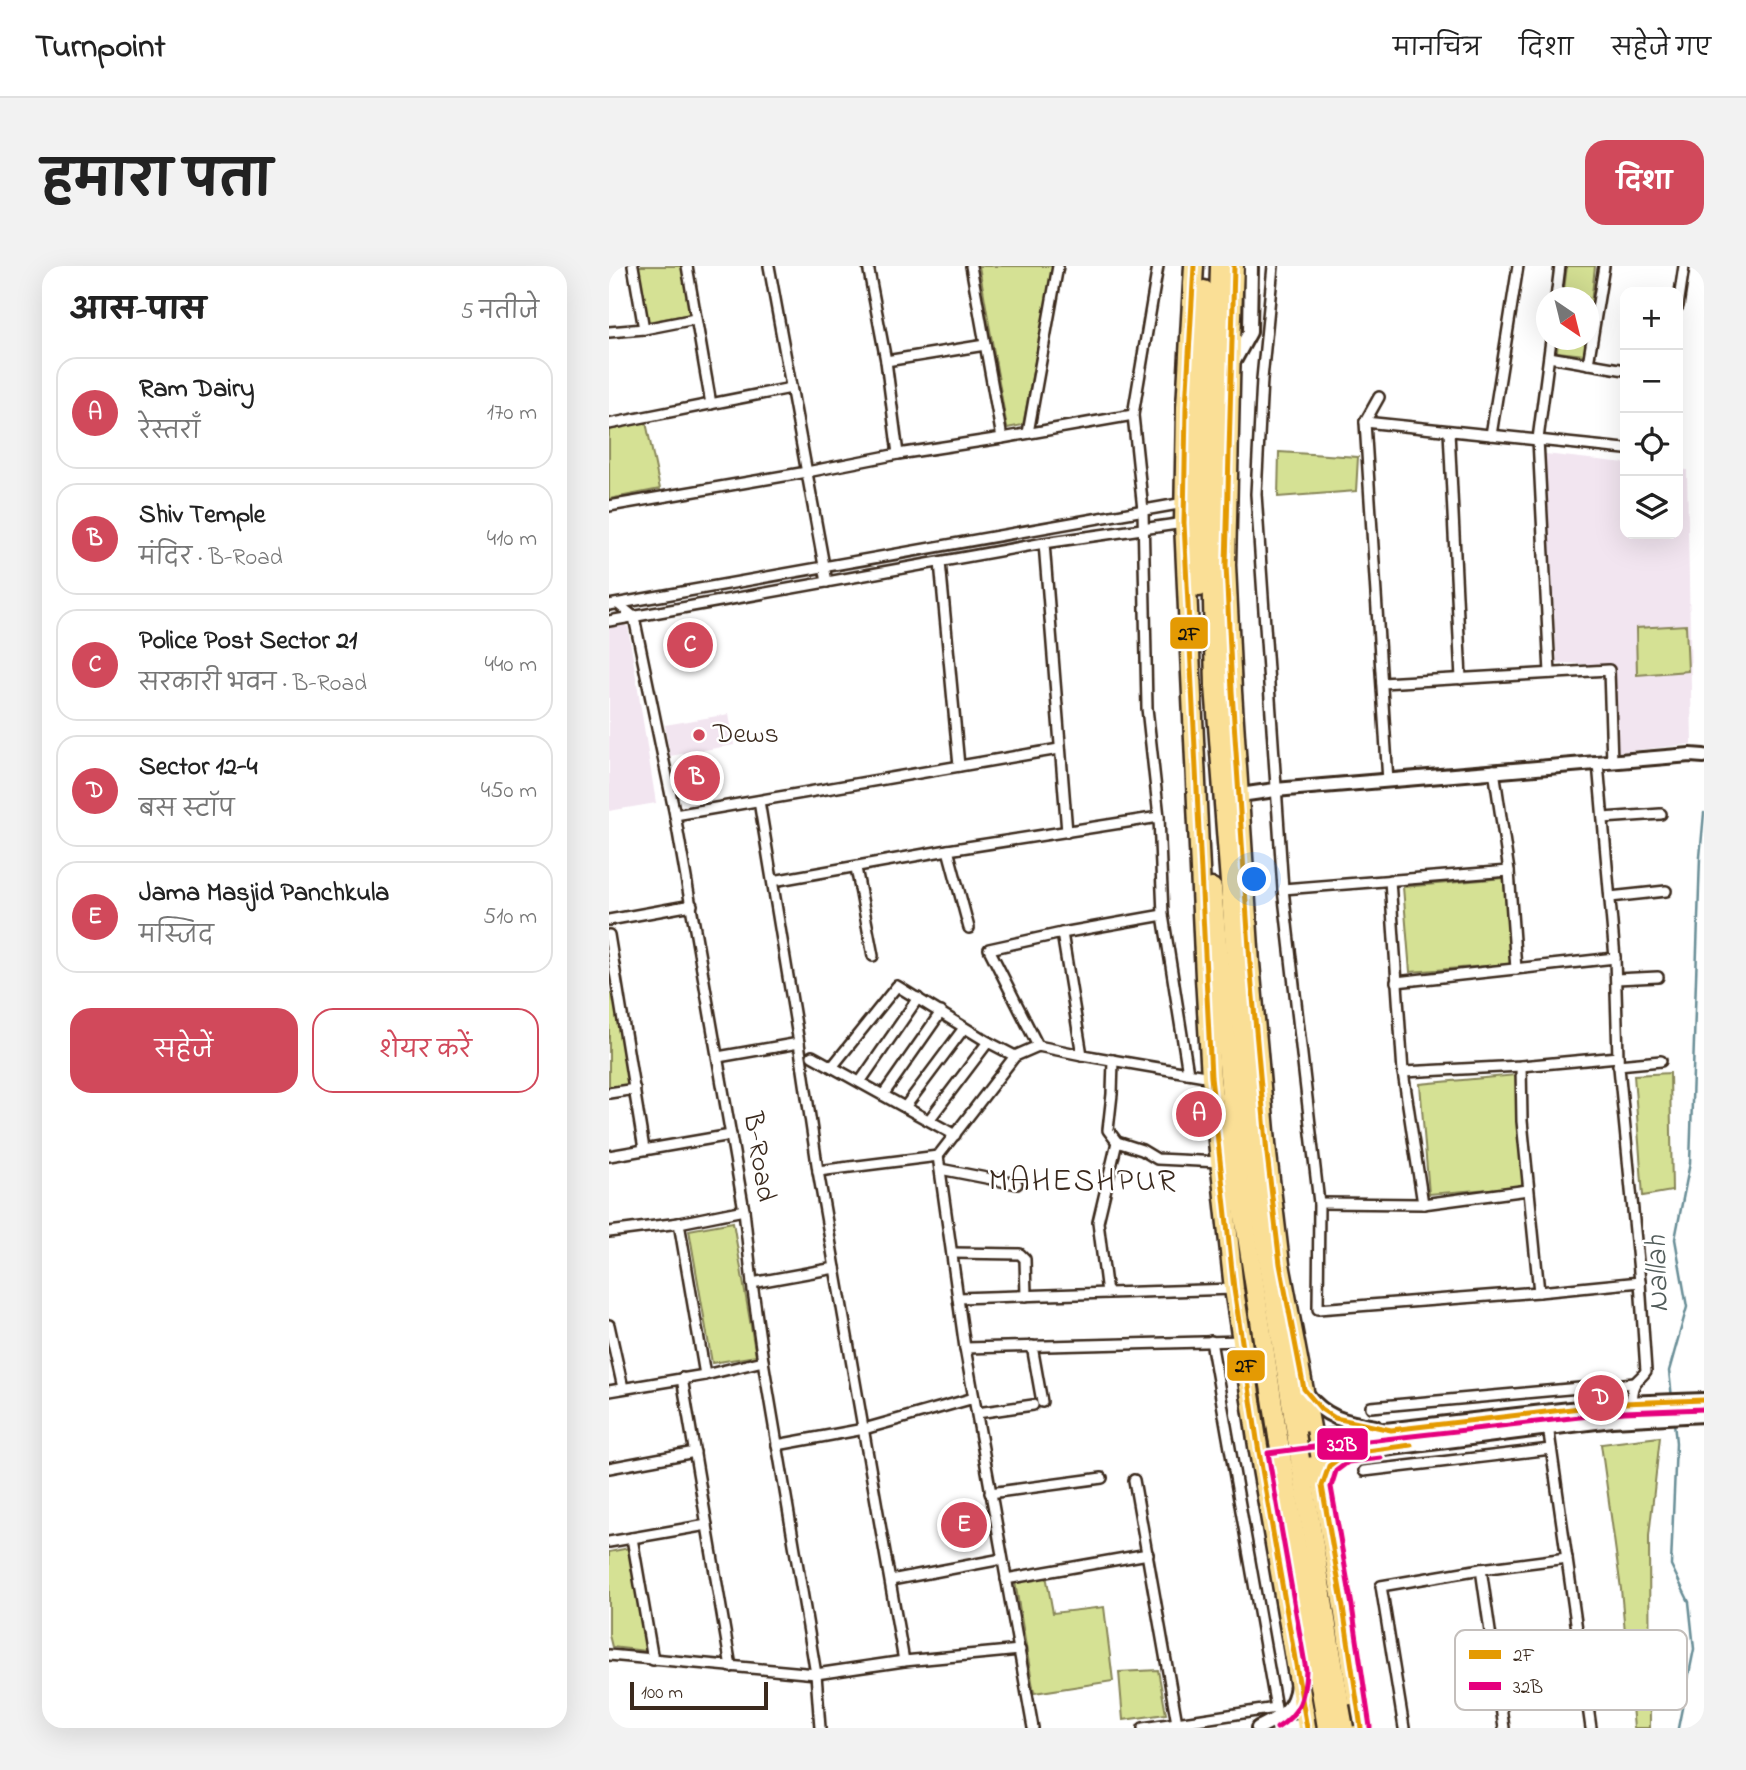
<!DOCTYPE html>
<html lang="hi">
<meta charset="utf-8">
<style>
:root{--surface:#fff;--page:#f2f2f2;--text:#222;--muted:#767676;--line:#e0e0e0;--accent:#d1495b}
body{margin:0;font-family:"Indie Flower","Playpen Sans Deva",sans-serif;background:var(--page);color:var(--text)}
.controls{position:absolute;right:21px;top:21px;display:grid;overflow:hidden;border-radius:14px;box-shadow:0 7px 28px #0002}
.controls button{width:63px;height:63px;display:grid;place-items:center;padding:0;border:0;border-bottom:2px solid var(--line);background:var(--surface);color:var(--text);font:35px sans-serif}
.compass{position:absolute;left:927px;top:21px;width:63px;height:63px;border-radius:50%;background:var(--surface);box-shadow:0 7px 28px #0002;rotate:145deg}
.scale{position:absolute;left:21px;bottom:18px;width:138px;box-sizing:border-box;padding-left:7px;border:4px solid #3b2a1e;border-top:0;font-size:19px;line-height:24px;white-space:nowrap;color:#3b2a1e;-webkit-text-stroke:5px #fff;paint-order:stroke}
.you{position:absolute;left:646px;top:614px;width:24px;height:24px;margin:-18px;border:5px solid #fff;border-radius:50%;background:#1a73e8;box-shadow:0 0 0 10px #1a73e833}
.badge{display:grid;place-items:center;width:46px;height:46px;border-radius:50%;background:var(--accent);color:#fff;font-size:23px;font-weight:700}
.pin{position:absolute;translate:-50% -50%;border:4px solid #fff;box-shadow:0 2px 7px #0006}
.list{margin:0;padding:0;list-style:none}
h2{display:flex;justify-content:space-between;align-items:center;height:91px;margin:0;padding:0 28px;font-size:30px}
h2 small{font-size:23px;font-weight:400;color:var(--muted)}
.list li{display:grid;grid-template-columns:46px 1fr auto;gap:21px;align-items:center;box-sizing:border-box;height:112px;margin:0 14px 14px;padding:0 14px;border:2px solid var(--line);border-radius:21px}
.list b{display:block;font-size:26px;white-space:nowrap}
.list p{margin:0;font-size:23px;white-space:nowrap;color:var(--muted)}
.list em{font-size:23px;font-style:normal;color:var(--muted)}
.actions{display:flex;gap:14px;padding:21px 28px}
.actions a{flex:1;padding:16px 0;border:2px solid var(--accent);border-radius:21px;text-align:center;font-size:24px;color:var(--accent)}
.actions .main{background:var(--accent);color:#fff}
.icon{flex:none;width:38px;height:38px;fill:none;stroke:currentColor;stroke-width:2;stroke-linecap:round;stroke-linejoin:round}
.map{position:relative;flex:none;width:1095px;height:1462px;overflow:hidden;border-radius:21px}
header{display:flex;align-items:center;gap:42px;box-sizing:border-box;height:98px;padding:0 35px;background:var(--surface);border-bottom:2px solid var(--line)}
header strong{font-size:33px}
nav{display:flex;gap:38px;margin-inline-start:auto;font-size:24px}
.intro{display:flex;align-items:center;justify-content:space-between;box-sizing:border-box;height:168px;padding:0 42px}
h1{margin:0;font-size:49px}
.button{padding:18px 32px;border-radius:21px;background:var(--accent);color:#fff;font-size:24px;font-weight:700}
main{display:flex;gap:42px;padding:0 42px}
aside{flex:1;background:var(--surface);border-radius:21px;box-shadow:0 7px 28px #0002}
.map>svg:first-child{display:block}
.built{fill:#f2e5f0}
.green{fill:#d5e194;stroke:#888659;stroke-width:2}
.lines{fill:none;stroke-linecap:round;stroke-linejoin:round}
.stream{stroke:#698e97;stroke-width:2.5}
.street-casing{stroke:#3b2a1e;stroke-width:14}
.secondary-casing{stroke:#3b2a1e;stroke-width:18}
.highway-casing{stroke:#3b2a1e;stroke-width:23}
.street{stroke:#fff;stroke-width:9}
.secondary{stroke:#fff;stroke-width:12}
.highway{stroke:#fadf96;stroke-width:18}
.highway-bridge-casing{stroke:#3b2a1e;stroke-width:23;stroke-linecap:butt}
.highway-bridge{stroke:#fadf96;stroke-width:18}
.bus-1-casing{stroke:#fff;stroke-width:10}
.bus-2-casing{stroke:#fff;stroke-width:10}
.bus-1{stroke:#e49a03;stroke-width:5}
.bus-2{stroke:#e5007d;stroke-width:5}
.poi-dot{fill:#d1495b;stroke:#fff;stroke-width:2.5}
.labels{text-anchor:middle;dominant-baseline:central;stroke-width:5;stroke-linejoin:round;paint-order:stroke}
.poi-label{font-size:28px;fill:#3b2a1e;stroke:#fff;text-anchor:start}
.street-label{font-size:28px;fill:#3b2a1e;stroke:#fff}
.water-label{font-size:30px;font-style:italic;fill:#525c5a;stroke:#fff}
.quarter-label{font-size:32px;letter-spacing:2px;fill:#3b2a1e;stroke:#fff}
.key{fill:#fff;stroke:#c4bfbc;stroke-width:2}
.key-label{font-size:19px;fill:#3b2a1e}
.line-badge{stroke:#fff;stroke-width:2.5}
.badge-label{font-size:19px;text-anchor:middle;font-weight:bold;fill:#fff}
.pale-badge-label{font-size:19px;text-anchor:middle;font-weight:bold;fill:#111}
</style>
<header>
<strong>Turnpoint</strong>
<nav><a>मानचित्र</a><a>दिशा</a><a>सहेजे गए</a></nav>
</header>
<div class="intro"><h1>हमारा पता</h1><a class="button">दिशा</a></div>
<main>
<aside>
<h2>आस-पास<small>5 नतीजे</small></h2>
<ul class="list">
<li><span class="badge">A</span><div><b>Ram Dairy</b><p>रेस्तराँ</p></div><em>170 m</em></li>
<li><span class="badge">B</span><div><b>Shiv Temple</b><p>मंदिर · B-Road</p></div><em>410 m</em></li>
<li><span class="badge">C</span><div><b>Police Post Sector 21</b><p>सरकारी भवन · B-Road</p></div><em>440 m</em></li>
<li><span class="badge">D</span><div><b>Sector 12-4</b><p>बस स्टॉप</p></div><em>450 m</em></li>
<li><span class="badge">E</span><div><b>Jama Masjid Panchkula</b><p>मस्जिद</p></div><em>510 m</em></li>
</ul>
<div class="actions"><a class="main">सहेजें</a><a>शेयर करें</a></div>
</aside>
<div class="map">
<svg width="1095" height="1462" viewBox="0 0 1095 1462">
<rect width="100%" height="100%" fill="#fff"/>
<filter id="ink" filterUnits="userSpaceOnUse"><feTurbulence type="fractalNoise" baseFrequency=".0143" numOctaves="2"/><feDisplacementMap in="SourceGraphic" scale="14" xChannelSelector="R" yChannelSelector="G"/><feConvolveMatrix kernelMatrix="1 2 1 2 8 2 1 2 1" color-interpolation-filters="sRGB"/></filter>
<g filter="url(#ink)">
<g class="built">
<polygon points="936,188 1016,197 1016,268 1069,268 1069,203 1078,204 1083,478 1009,486 1003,399 948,397"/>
<polygon points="11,356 19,361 47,537 0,545 0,358"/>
<polygon points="120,448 125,479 61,490 56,459"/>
</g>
<g class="green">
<polygon points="28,0 73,0 82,48 38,56"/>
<polygon points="370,0 444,0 414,159 398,162"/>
<polygon points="958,0 986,0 980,56 979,32 954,31"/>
<polygon points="949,74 977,74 976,89 948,86"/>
<polygon points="37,156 51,223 0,233 0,164"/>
<polygon points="670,186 749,191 747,225 669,231"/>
<polygon points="1077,359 1079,405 1028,409 1027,362"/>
<polygon points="895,612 902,698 801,706 794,621"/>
<polygon points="5,727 19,819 0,822 0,728"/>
<polygon points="1061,807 1063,925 1034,930 1025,809"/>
<polygon points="907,809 917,920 820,928 811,818"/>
<polygon points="124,956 147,1090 103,1097 80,964"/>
<polygon points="1051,1171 1040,1270 1041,1462 1025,1462 1012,1323 992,1178"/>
<polygon points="20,1282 37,1385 3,1381 0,1369 0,1286"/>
<polygon points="437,1309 444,1347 495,1341 504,1415 425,1427 406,1316"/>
<polygon points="549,1404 557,1448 514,1454 510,1406"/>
</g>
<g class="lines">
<g class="stream">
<polyline points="1063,1132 1060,1105 1078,1041 1066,973 1081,897 1091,591 1095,547"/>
<polyline points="1065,1156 1067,1177 1062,1299 1080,1336 1085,1383 1069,1462"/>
</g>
<g class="street-casing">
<g id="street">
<polyline points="24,0 35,63"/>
<polyline points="78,0 102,138"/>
<polyline points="160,0 218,316"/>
<polyline points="259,0 277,95 289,188"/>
<polyline points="362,0 393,172"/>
<polyline points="549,0 524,149 534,244 538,442 550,551 554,649 579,807"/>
<polyline points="664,0 653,113 647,228 674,623 710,937 709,1043 930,1026 1031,1016"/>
<polyline points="947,32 951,0"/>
<polyline points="1069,40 1075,0"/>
<polyline points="0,66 35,63 86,53"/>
<polyline points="940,91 1016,104"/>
<polyline points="277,95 376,79"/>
<polyline points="979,98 995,0"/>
<polyline points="770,131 756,156 779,515"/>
<polyline points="756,156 1016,183"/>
<polyline points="0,158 182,122"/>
<polyline points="840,165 852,413"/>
<polyline points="419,167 449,0"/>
<polyline points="882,169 909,0"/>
<polyline points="0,240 198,206 289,188 393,172 524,149"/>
<polyline points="435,277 458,566"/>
<polyline points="331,296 350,500"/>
<polyline points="9,338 25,351 66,549 135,944 143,1017 154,1095 207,1408 211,1462"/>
<polyline points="0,339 575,237"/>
<polyline points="0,355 435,277 575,257"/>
<polyline points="941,407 929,173 942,74"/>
<polyline points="773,417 1000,404 1003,496"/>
<path d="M 989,497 L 1006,692 L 1009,791 L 1031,1016 L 1037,1105 C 1034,1110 1030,1112 1027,1116 C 1022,1122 1023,1130 1022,1137"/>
<polyline points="885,504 900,605 907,703"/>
<polyline points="150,535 190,777 209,905 295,1395"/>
<polyline points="66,549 450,483"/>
<polyline points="994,552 1052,548"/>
<polyline points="339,584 360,662"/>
<polyline points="247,602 264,690"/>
<polyline points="781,614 794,806 814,938"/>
<polyline points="164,615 339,584 550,551"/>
<polyline points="674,623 900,605"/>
<polyline points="1001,631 1057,625"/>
<polyline points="0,654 83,639"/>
<polyline points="453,667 473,789"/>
<polyline points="0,669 35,883"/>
<polyline points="1007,713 1049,711"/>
<polyline points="787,716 1006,692"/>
<polyline points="429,780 380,683 453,667 554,649"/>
<polyline points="203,790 346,869"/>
<polyline points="109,791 190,777"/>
<polyline points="504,794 503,828 499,864 508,876 533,884 548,893 611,896"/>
<polyline points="1009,799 1052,795"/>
<polyline points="912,800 913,855 930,1026"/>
<polyline points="223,801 288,720 379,776 406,790"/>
<polyline points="794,806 912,800 1009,791"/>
<polyline points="251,816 309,732"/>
<polyline points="0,827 26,823"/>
<polyline points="274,829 332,746"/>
<polyline points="296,841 355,762"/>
<polyline points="320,854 379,776"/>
<polyline points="0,890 122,869"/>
<polyline points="329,890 356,1082 424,1462"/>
<polyline points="331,903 408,918"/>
<polyline points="209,905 329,890 406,790 429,780 473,789 602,811"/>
<polyline points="710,937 814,938 919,924"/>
<polyline points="70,957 96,1109"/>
<polyline points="0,966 70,957 135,944"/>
<polyline points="343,987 411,988 416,993 417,1030"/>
<polyline points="143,1017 226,1002"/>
<polyline points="498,1027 489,956 508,876"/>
<polyline points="349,1032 625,1023"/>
<polyline points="0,1059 14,1122"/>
<polyline points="423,1080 433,1136"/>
<polyline points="356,1082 634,1075"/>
<polyline points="73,1112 122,1401"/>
<polyline points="0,1125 96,1109 154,1095"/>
<polyline points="762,1141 1026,1117"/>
<polyline points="937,1146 982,1462"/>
<polyline points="368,1147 424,1139"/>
<polyline points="168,1179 255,1163 365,1132"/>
<polyline points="0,1202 86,1186"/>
<polyline points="755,1205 942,1183"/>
<polyline points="525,1214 568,1457"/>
<polyline points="381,1227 493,1212"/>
<polyline points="23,1272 44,1394"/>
<polyline points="0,1276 98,1259"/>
<polyline points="872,1303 895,1462"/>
<polyline points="397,1313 539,1288"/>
<polyline points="282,1314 393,1293"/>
<polyline points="0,1389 207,1408 295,1395 411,1384"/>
<polyline points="534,1462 667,1442 602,1075"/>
<polyline points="795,1462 772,1320 872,1303 958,1292"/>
</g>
</g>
<g class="secondary-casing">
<g id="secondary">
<polyline points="624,97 641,66 642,0"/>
<polyline points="631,529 666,524 1081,489 1095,490"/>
<path d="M 697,1127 C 716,1152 736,1156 766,1161"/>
<polyline points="697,1173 1014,1137 1095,1134"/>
<polyline points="714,1216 720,1200 736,1188 1003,1154 1095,1149"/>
<path d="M 649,1462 C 671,1451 685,1446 688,1419"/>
<polyline points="679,1462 723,1454"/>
</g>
</g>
<g class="highway-casing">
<g id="highway">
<polyline points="585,0 577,141 575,257 596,711 602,811 625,1023 649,1180 698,1462"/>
<polyline points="611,0 603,293 606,420 636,813 647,917 687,1167"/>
<polyline points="625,0 622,75 617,299 623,425 641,697 658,888 671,998 713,1220 734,1341 752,1462"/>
<polyline points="590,321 595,24"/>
<polyline points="603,622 630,918 669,1171"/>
<polyline points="673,1193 715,1443"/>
<polyline points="691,1193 731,1440"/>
</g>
</g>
<use href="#street" class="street"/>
<use href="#secondary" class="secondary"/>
<use href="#highway" class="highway"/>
<g class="highway-bridge-casing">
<g id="highway-bridge">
<polyline points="687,1167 691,1193"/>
<polyline points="669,1171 673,1193"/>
<polyline points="731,1440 735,1462"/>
<polyline points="715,1443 718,1462"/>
</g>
</g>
<use href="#highway-bridge" class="highway-bridge"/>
<g class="bus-1-casing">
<g id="bus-1">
<polyline points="585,0 577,141 575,257 602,811 625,1023 649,1180 698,1462"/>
<polyline points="625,0 617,299 623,425 641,697 658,888 671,998 695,1123 712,1143 726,1152 782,1164 1014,1137 1095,1134"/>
<polyline points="752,1462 734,1341 713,1220 720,1200 736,1188 802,1179"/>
</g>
</g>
<g class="bus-2-casing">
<g id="bus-2">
<polyline points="761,1461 743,1340 722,1221 727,1205 739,1196 772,1192"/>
<path d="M 668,1462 C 691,1448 696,1430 697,1404 L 659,1187 L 705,1181 L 1015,1146 L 1095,1143"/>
</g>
</g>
<use href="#bus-1" class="bus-1"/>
<use href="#bus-2" class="bus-2"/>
</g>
</g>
<circle class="poi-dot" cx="90" cy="469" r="7"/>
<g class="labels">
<g class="poi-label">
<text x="104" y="469">Dews</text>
</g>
<g class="street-label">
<text transform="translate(149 891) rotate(81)">B-Road</text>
</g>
<g class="water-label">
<text transform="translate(1050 1008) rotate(-92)">Nallah</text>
</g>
<g class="quarter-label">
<text x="474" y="916">MAHESHPUR</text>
</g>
</g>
<rect x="846" y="1364" width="232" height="80" rx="10" class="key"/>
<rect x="860" y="1384" width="32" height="9" fill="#e49a03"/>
<rect x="860" y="1416" width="32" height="8" fill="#e5007d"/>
<g class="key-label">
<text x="904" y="1395">2F</text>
<text x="904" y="1427">32B</text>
</g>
<g class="line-badge">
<rect x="560" y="350" width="40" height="34" rx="7" fill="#e49a03"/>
<rect x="617" y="1083" width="40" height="33" rx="7" fill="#e49a03"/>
<rect x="707" y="1161" width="53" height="34" rx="7" fill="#e5007d"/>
</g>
<g class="badge-label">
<text x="733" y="1185">32B</text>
</g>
<g class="pale-badge-label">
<text x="580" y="374">2F</text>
<text x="637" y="1106">2F</text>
</g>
</svg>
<div class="controls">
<button>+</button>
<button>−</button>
<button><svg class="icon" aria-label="locate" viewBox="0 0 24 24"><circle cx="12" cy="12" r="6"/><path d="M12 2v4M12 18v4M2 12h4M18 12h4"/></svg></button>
<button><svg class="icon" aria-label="layers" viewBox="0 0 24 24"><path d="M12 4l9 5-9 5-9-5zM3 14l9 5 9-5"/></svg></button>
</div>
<svg class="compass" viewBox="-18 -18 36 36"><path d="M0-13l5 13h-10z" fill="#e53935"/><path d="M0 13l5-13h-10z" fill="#767676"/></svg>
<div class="scale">100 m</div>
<div class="you"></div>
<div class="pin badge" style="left:590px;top:848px">A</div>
<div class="pin badge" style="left:88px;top:512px">B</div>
<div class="pin badge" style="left:81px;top:379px">C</div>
<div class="pin badge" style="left:992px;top:1132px">D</div>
<div class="pin badge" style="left:355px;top:1259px">E</div>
</div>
</main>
